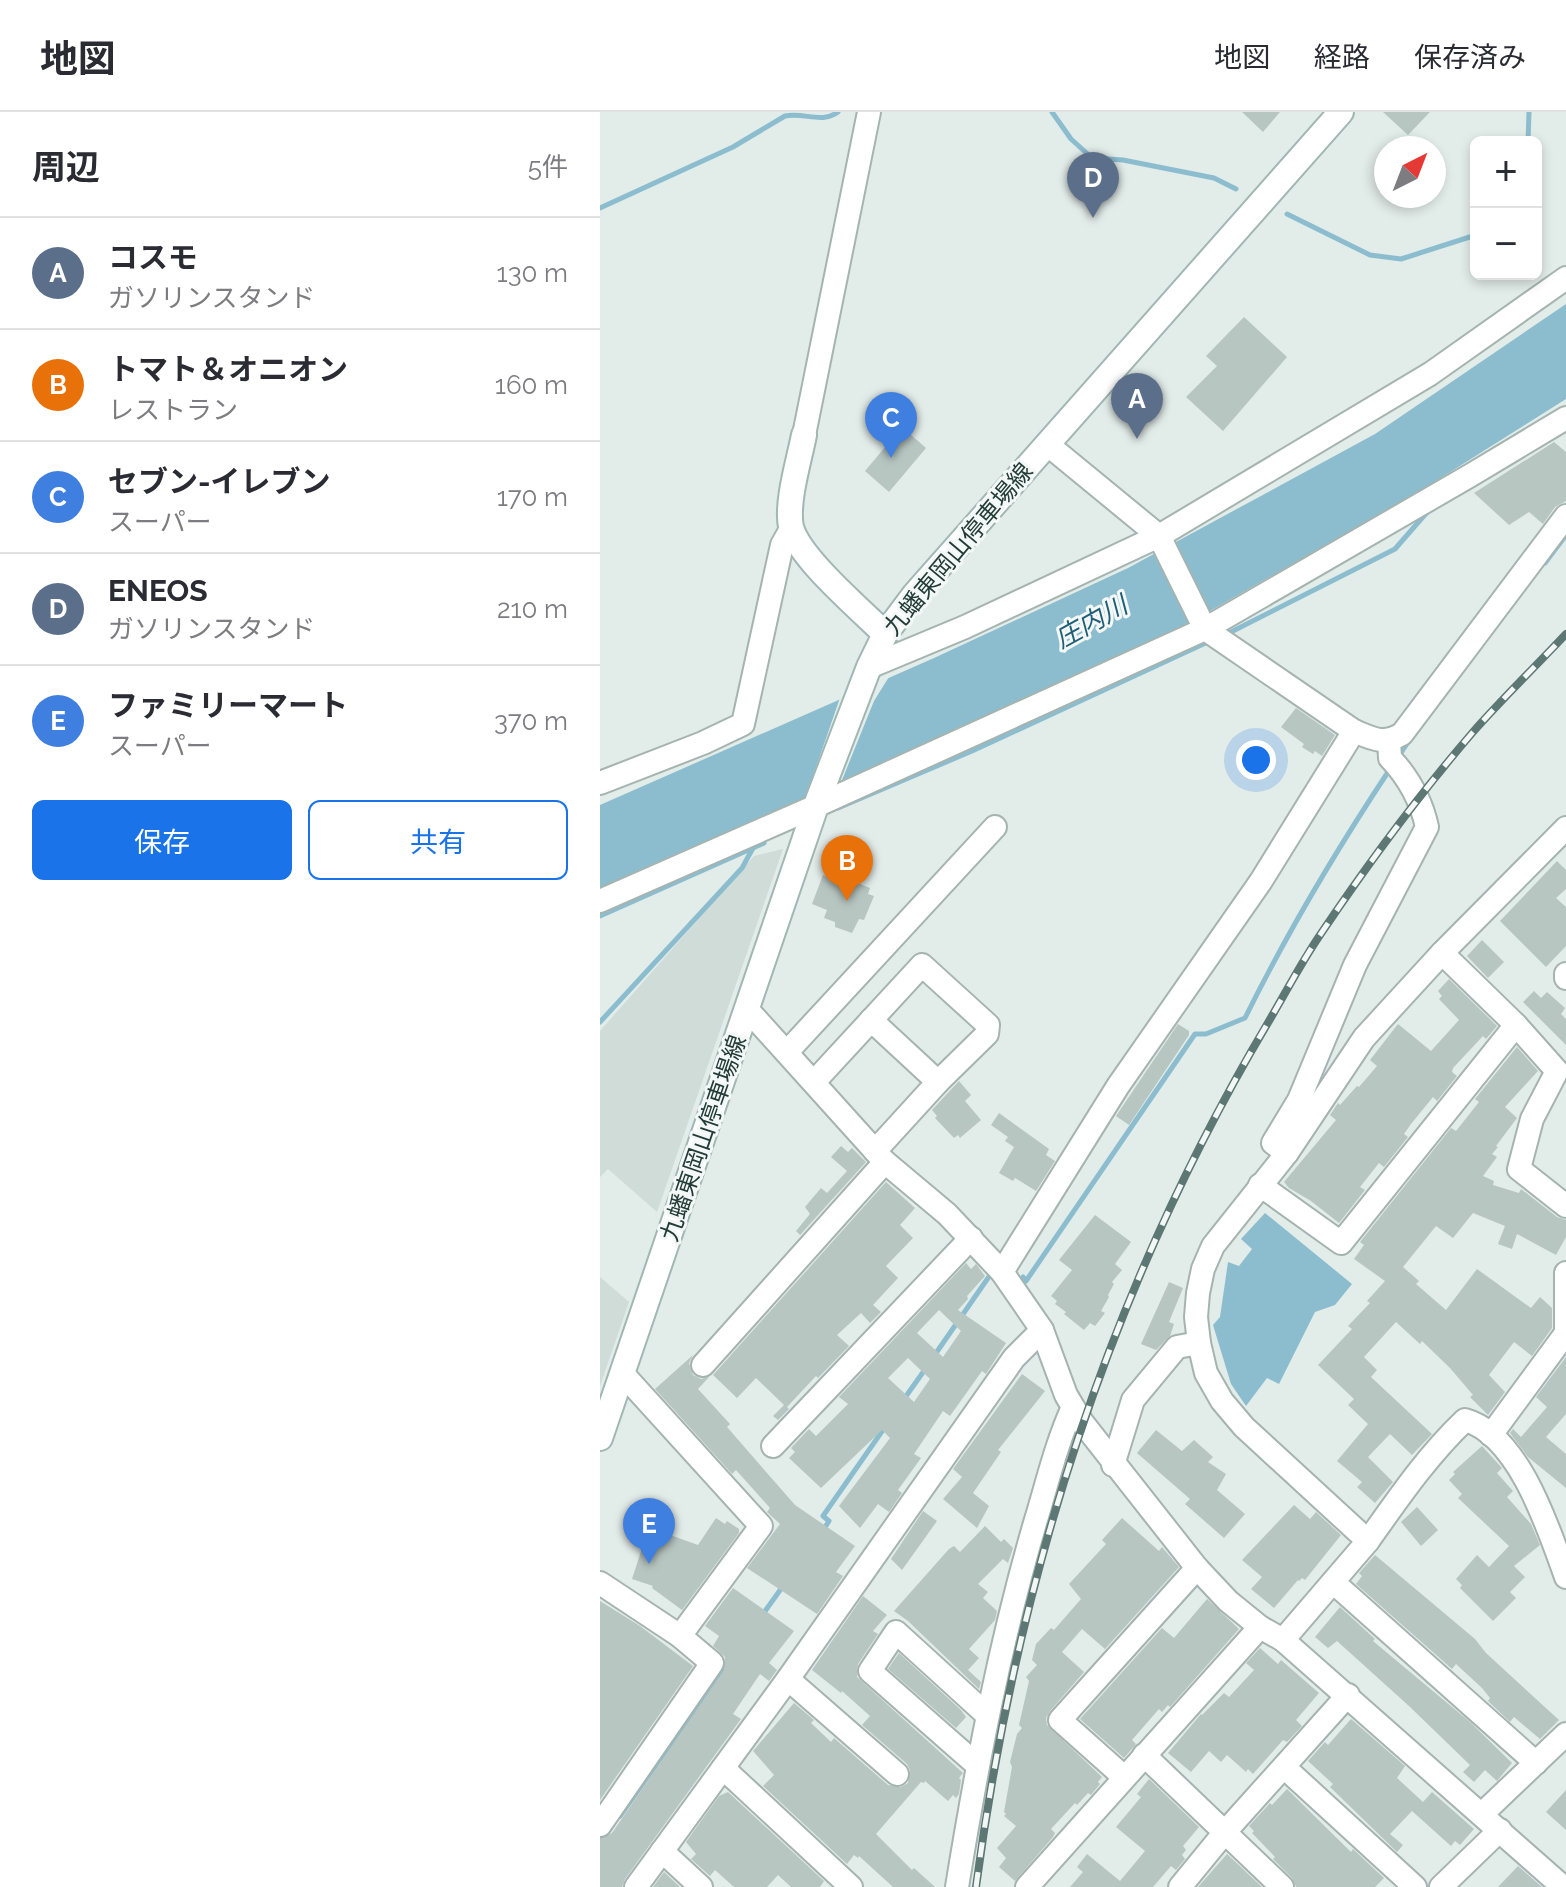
<!DOCTYPE html>
<html lang="ja">
<meta charset="utf-8">
<style>
:root{--surface:#fff;--page:#f7f7f7;--text:#2b2b33;--muted:#7c7c81;--line:#e1e1e2;--accent:#1a73e8}
body{margin:0;font-family:Raleway,"Noto Sans JP",sans-serif;background:var(--page);color:var(--text)}
.controls{position:absolute;right:24px;top:24px;display:grid;overflow:hidden;border-radius:12px;box-shadow:0 4px 12px #0003}
.controls button{width:72px;height:72px;display:grid;place-items:center;padding:0;border:0;border-bottom:2px solid var(--line);background:var(--surface);color:var(--text);font:40px sans-serif}
.compass{position:absolute;left:774px;top:24px;width:72px;height:72px;border-radius:50%;background:var(--surface);box-shadow:0 4px 12px #0003;rotate:42deg}
.you{position:absolute;left:656px;top:648px;width:28px;height:28px;margin:-20px;border:6px solid #fff;border-radius:50%;background:#1a73e8;box-shadow:0 0 0 12px #1a73e833}
.badge{display:grid;place-items:center;width:52px;height:52px;border-radius:50%;background:var(--accent);color:#fff;font-size:26px;font-weight:700}
.pin{position:absolute;translate:-50% -66px;filter:drop-shadow(0 2px 4px #0008)}
.pin::after{content:'';position:absolute;top:42px;width:28px;height:24px;background:inherit;clip-path:polygon(0 0,100% 0,50% 100%)}
.list{margin:0;padding:0;list-style:none}
h2{display:flex;justify-content:space-between;align-items:center;height:104px;margin:0;padding:0 32px;font-size:34px}
h2 small{font-size:26px;font-weight:400;color:var(--muted)}
.list li{display:grid;grid-template-columns:52px 1fr auto;gap:24px;align-items:center;box-sizing:border-box;height:112px;padding:0 32px;border-top:2px solid var(--line)}
.list b{display:block;font-size:30px;white-space:nowrap}
.list p{margin:0;font-size:26px;white-space:nowrap;color:var(--muted)}
.list em{font-size:26px;font-style:normal;color:var(--muted)}
.actions{display:flex;gap:16px;padding:24px 32px}
.actions a{flex:1;padding:18px 0;border:2px solid var(--accent);border-radius:12px;text-align:center;font-size:28px;color:var(--accent)}
.actions .main{background:var(--accent);color:#fff}
.map{position:relative;flex:none;width:966px;height:1775px;overflow:hidden}
header{display:flex;align-items:center;gap:48px;box-sizing:border-box;height:112px;padding:0 40px;background:var(--surface);border-bottom:2px solid var(--line)}
header strong{font-size:38px}
nav{display:flex;gap:44px;margin-inline-start:auto;font-size:28px}
main{display:flex}
aside{flex:1;background:var(--surface)}
.map>svg:first-child{display:block}
.built{fill:#d0dcd8}
.water{fill:#8cbdcf}
.pier{fill:#e2ece9}
.lines{fill:none;stroke-linecap:round;stroke-linejoin:round}
.stream{stroke:#8cbdcf;stroke-width:5}
.building{fill:#b8c6c2;fill-rule:evenodd}
.street-casing{stroke:#a5b4b0;stroke-width:26}
.secondary-casing{stroke:#a1b7b2;stroke-width:28}
.street{stroke:#fff;stroke-width:22}
.secondary{stroke:#fff;stroke-width:24}
.rail-casing{stroke:#5d7874;stroke-width:8}
.rail{stroke:#f3f8f6;stroke-width:5;stroke-dasharray:15;stroke-linecap:butt}
.labels{text-anchor:middle;dominant-baseline:central;stroke-width:6;stroke-linejoin:round;paint-order:stroke}
.street-label{font-size:24px;fill:#233c38;stroke:#f3f8f6}
.water-label{font-size:26px;font-style:italic;fill:#1f5e76;stroke:#f3f8f6}
</style>
<header>
<strong>地図</strong>
<nav><a>地図</a><a>経路</a><a>保存済み</a></nav>
</header>
<main>
<aside>
<h2>周辺<small>5件</small></h2>
<ul class="list">
<li><span class="badge" style="background:#5c6f8a">A</span><div><b>コスモ</b><p>ガソリンスタンド</p></div><em>130 m</em></li>
<li><span class="badge" style="background:#e8710a">B</span><div><b>トマト＆オニオン</b><p>レストラン</p></div><em>160 m</em></li>
<li><span class="badge" style="background:#3f7fe0">C</span><div><b>セブン-イレブン</b><p>スーパー</p></div><em>170 m</em></li>
<li><span class="badge" style="background:#5c6f8a">D</span><div><b>ENEOS</b><p>ガソリンスタンド</p></div><em>210 m</em></li>
<li><span class="badge" style="background:#3f7fe0">E</span><div><b>ファミリーマート</b><p>スーパー</p></div><em>370 m</em></li>
</ul>
<div class="actions"><a class="main">保存</a><a>共有</a></div>
</aside>
<div class="map">
<svg width="966" height="1775" viewBox="0 0 966 1775">
<rect width="100%" height="100%" fill="#e2ece9"/>
<g class="built">
<polygon points="183,737 57,1100 8,1057 0,1065 0,919 154,744"/>
<polygon points="0,1165 29,1190 0,1274"/>
</g>
<g class="water">
<polygon points="966,192 966,287 820,379 568,523 0,777 0,693 334,546 528,456 775,322"/>
<polygon points="665,1101 752,1172 735,1193 715,1200 679,1272 667,1266 646,1294 631,1272 613,1213 620,1205 628,1150 639,1154 652,1137 641,1127"/>
</g>
<polygon class="pier" points="292,560 274,589 240,673 204,690 241,583"/>
<g class="lines">
<g class="stream">
<polyline points="452,0 471,27 492,46 523,48 614,66 636,77"/>
<polyline points="928,30 929,0"/>
<path d="M 0,96 L 133,35 L 185,4 C 204,0 222,12 238,0"/>
<polyline points="687,102 770,143 801,147 876,123"/>
<polyline points="945,451 966,423"/>
<polyline points="625,523 795,437 829,398"/>
<polyline points="798,645 810,627"/>
<polyline points="238,696 372,639 612,528"/>
<polyline points="0,804 164,731"/>
<polyline points="0,910 142,756 153,736"/>
<path d="M 423,1165 L 426,1169 L 595,922 L 606,922 L 645,906 C 688,819 737,737 790,657"/>
<polyline points="334,1244 388,1166"/>
<polyline points="304,1287 326,1256"/>
<polyline points="224,1417 229,1409 223,1404 285,1315"/>
<polyline points="163,1502 183,1474"/>
<polyline points="20,1704 127,1552"/>
<polyline points="0,1731 11,1715"/>
</g>
</g>
<g class="building">
<polygon points="642,0 680,0 663,20"/>
<polygon points="783,0 830,0 808,23"/>
<polygon points="644,205 687,245 623,319 586,285 617,254 606,244"/>
<polygon points="302,315 326,336 289,380 265,359"/>
<polygon points="954,330 966,340 966,389 955,395 943,412 929,400 909,413 874,381"/>
<polygon points="696,596 735,623 722,644 715,639 713,642 702,635 704,632 681,615"/>
<polygon points="957,749 966,758 966,777 956,786 966,795 966,834 946,855 900,809"/>
<polygon points="223,763 240,771 243,765 270,776 268,782 274,784 264,808 259,807 252,821 235,815 235,810 224,806 227,798 212,792"/>
<polygon points="882,828 904,850 888,866 867,844"/>
<polygon points="849,867 897,914 886,927 883,924 853,956 852,960 857,964 837,989 833,985 811,1012 804,1022 808,1025 784,1055 779,1051 760,1075 765,1078 739,1111 711,1089 689,1076 684,1070 736,1008 730,1003 738,991 740,993 757,974 759,975 777,954 770,948 798,912 831,939 859,908 839,887 842,884 838,879"/>
<polygon points="934,879 941,886 947,880 965,896 961,902 966,907 966,933 923,890"/>
<polygon points="578,912 589,919 589,923 529,1013 516,1004"/>
<polygon points="917,935 938,959 905,995 917,1006 896,1034 898,1035 892,1042 897,1045 883,1064 894,1069 893,1073 919,1081 921,1077 957,1105 966,1108 966,1125 956,1143 917,1122 912,1137 898,1132 905,1114 873,1101 853,1126 836,1114 803,1155 819,1169 816,1172 846,1198 877,1157 931,1196 940,1185 952,1196 952,1216 932,1244 914,1230 889,1263 905,1280 888,1303 870,1285 873,1283 850,1256 822,1229 820,1232 796,1210 764,1245 777,1258 771,1265 832,1322 812,1343 790,1322 768,1345 793,1370 775,1391 757,1375 762,1370 737,1349 768,1312 748,1293 754,1287 718,1253 752,1217 748,1214 770,1191 767,1189 785,1169 754,1147 764,1133 760,1130 851,1016 856,1019 879,990 875,987"/>
<polygon points="359,969 371,983 365,989 381,1008 360,1026 358,1023 354,1026 335,1006 337,1004 332,998"/>
<polygon points="399,1001 449,1037 446,1043 455,1049 436,1079 415,1066 413,1069 399,1061 414,1035 405,1029 408,1025 391,1013"/>
<polygon points="241,1034 248,1040 252,1036 266,1050 200,1123 196,1119 210,1102 205,1095 221,1076 227,1081 247,1059 231,1045"/>
<polygon points="286,1070 315,1096 300,1113 313,1126 286,1154 298,1166 273,1193 281,1200 270,1211 261,1201 237,1223 249,1234 218,1266 216,1264 187,1295 189,1297 178,1308 173,1304 184,1293 156,1266 137,1286 113,1263"/>
<polygon points="495,1103 531,1130 515,1152 522,1158 512,1170 514,1172 508,1183 509,1185 501,1199 505,1201 495,1214 490,1211 484,1218 464,1202 466,1200 455,1192 457,1189 451,1184 472,1158 459,1148"/>
<path d="M 366,1151 L 371,1157 L 376,1152 L 385,1164 L 367,1184 L 368,1187 L 358,1198 L 406,1231 L 386,1262 L 382,1259 L 350,1304 L 343,1299 L 314,1342 L 321,1346 L 298,1378 L 302,1381 L 289,1400 L 278,1392 L 260,1416 L 239,1394 L 290,1326 L 282,1318 L 221,1376 L 189,1346 L 195,1340 L 191,1336 L 209,1317 L 216,1324 L 248,1292 L 239,1285 ZM 339,1198 L 361,1219 L 343,1245 L 317,1221 ZM 308,1246 L 330,1267 L 314,1290 L 288,1266 Z"/>
<polygon points="569,1170 583,1176 569,1210 574,1212 570,1224 556,1238 541,1232"/>
<polygon points="93,1243 89,1251 93,1263 101,1267 109,1265 98,1277 130,1312 127,1315 195,1393 255,1434 236,1460 243,1464 217,1502 147,1456 180,1412 167,1400 170,1396 136,1358 132,1362 55,1277"/>
<polygon points="966,1245 966,1302 946,1325 966,1342 966,1376 928,1345 910,1321 913,1317 921,1325 947,1295 936,1285"/>
<polygon points="422,1262 445,1279 398,1338 401,1340 373,1381 389,1394 377,1416 343,1387 362,1365 353,1357"/>
<polygon points="556,1318 582,1339 594,1328 613,1345 608,1350 626,1362 617,1378 645,1402 624,1426 585,1392 590,1387 537,1341"/>
<polygon points="882,1334 902,1356 897,1361 913,1379 907,1385 931,1412 940,1433 914,1454 925,1465 910,1480 916,1486 893,1509 860,1476 862,1473 856,1467 877,1443 889,1455 909,1434 858,1386 862,1382 849,1368 855,1362 853,1360"/>
<polygon points="694,1393 710,1407 716,1400 741,1423 705,1468 702,1466 699,1469 698,1468 674,1496 651,1477 662,1465 642,1448"/>
<polygon points="817,1395 838,1418 821,1434 801,1410"/>
<polygon points="323,1399 337,1409 302,1458 291,1447"/>
<polygon points="116,1406 125,1412 127,1409 139,1417 139,1421 82,1498 52,1476 53,1474 32,1467 48,1418 61,1423 62,1420 98,1433"/>
<polygon points="522,1406 559,1439 562,1435 579,1455 505,1537 482,1517 462,1540 484,1560 450,1599 446,1606 447,1613 502,1665 498,1670 500,1672 491,1683 488,1681 477,1693 475,1691 451,1717 455,1721 453,1725 415,1769 399,1755 406,1746 397,1736 416,1714 404,1704 406,1702 404,1700 412,1655 410,1650 417,1622 422,1616 419,1613 429,1569 426,1565 437,1553 432,1548 436,1532 451,1516 454,1518 481,1487 469,1472 506,1432 502,1428"/>
<polygon points="385,1414 401,1430 404,1427 413,1436 408,1451 403,1447 378,1472 388,1480 383,1486 397,1499 395,1508 369,1537 379,1546 368,1558 381,1570 379,1577 308,1509 294,1499 349,1437 354,1434 360,1440"/>
<polygon points="775,1443 875,1527 886,1541 959,1608 940,1627 914,1605 910,1610 888,1589 890,1586 882,1576 856,1552 852,1557 756,1472 762,1464 759,1461"/>
<polygon points="133,1476 194,1519 169,1551 177,1558 169,1569 160,1562 133,1602 141,1607 25,1767 22,1775 0,1775 0,1727 12,1721 124,1558 125,1545 113,1534 119,1524 105,1514"/>
<polygon points="263,1484 287,1503 273,1519 278,1522 258,1552 257,1565 363,1661 359,1666 361,1668 359,1682 356,1686 353,1683 348,1689 325,1669 324,1671 321,1670 276,1722 312,1758 314,1756 335,1775 293,1775 259,1744 258,1746 254,1743 247,1752 163,1674 174,1663 153,1639 194,1591 214,1608 211,1611 231,1630 234,1626 288,1673 301,1675 308,1671 310,1658 307,1652 262,1613 270,1604 242,1579 241,1581 212,1558"/>
<polygon points="607,1487 639,1517 570,1595 568,1593 562,1600 559,1597 532,1628 536,1632 524,1646 480,1607 562,1516 574,1526"/>
<polygon points="0,1489 40,1514 93,1554 0,1688"/>
<polygon points="740,1495 775,1527 773,1529 870,1610 912,1651 897,1669 885,1658 874,1670 863,1660 870,1653 809,1594 737,1529 728,1536 715,1525"/>
<polygon points="660,1536 678,1552 681,1548 719,1581 696,1608 702,1614 687,1630 683,1628 653,1662 648,1657 646,1660 627,1643 621,1650 609,1639 591,1660 568,1641 601,1602 602,1603 624,1581 629,1585 654,1558 646,1551"/>
<polygon points="299,1541 361,1598 366,1605 356,1616 288,1557"/>
<polygon points="751,1607 805,1654 797,1666 823,1690 832,1680 874,1717 860,1733 855,1729 851,1734 812,1699 790,1722 803,1733 797,1740 730,1675 733,1672 708,1649 725,1630 728,1633"/>
<polygon points="549,1667 599,1715 583,1734 586,1738 582,1743 585,1747 576,1758 571,1754 553,1775 470,1775 483,1760 477,1755 487,1742 520,1769 545,1739 516,1715 541,1685 537,1682"/>
<polygon points="687,1677 751,1740 753,1737 784,1766 775,1775 696,1775 692,1766 673,1747 675,1745 652,1721 654,1719 649,1714 670,1691 672,1693"/>
<polygon points="966,1678 966,1718 946,1700"/>
<polygon points="128,1680 224,1769 220,1775 191,1775 178,1763 167,1775 134,1775 115,1758 110,1764 91,1747 96,1742 86,1730 119,1684"/>
<polygon points="627,1742 662,1775 598,1775"/>
<polygon points="918,1754 942,1775 898,1775"/>
<polygon points="64,1760 80,1775 53,1775"/>
</g>
<g class="lines">
<g class="street-casing">
<g id="street">
<polyline points="204,323 269,0"/>
<polyline points="447,332 559,424 605,517 754,619"/>
<polyline points="269,555 365,515 559,424 830,262 966,166"/>
<polyline points="0,671 103,631 143,612 182,433 191,417"/>
<polyline points="0,789 216,694 605,517 871,363 966,306"/>
<polyline points="966,862 966,866"/>
<polyline points="147,897 285,1050 347,1102 402,1160 442,1218 466,1283 482,1310 597,1456 628,1489 660,1515 427,1775"/>
<polyline points="271,908 338,970"/>
<polyline points="916,913 957,959 932,1007 919,1057 966,1094"/>
<polyline points="187,940 395,715"/>
<polyline points="214,970 322,853 388,913 387,922 338,970 275,1039"/>
<polyline points="687,1041 764,926 842,841 966,716"/>
<polyline points="660,1073 741,1131 916,913 842,841"/>
<path d="M 402,1160 L 518,974 L 661,769 L 754,619 C 773,627 783,633 802,622 L 966,404"/>
<polyline points="103,1253 285,1050"/>
<polyline points="891,1323 966,1221 966,1161"/>
<polyline points="173,1334 371,1126"/>
<polyline points="513,1353 533,1288 577,1235 599,1231"/>
<path d="M 768,1429 C 798,1387 827,1344 865,1308 C 919,1323 949,1418 966,1465"/>
<polyline points="733,1470 936,1651"/>
<polyline points="0,1471 80,1524 161,1414 22,1261"/>
<path d="M 660,1515 L 683,1528 L 768,1429 L 644,1315 L 622,1289 L 606,1261 L 599,1231 L 596,1205 L 598,1181 L 603,1157 L 613,1134 L 687,1041 L 673,1031 L 699,988 L 755,853 L 827,715 C 821,688 809,666 790,646 L 789,629"/>
<polyline points="683,1528 963,1775"/>
<polyline points="188,1567 297,1662"/>
<polyline points="544,1643 682,1775"/>
<polyline points="377,1653 270,1559 296,1520 386,1602"/>
<polyline points="684,1655 815,1775"/>
<polyline points="123,1656 251,1775"/>
<polyline points="524,1665 460,1608 597,1456"/>
<polyline points="882,1702 966,1622"/>
<polyline points="0,1713 112,1551 80,1524"/>
<polyline points="62,1739 101,1775"/>
<polyline points="36,1775 188,1567 414,1246 442,1218"/>
<path d="M 357,1775 C 377,1652 400,1531 435,1411 C 447,1372 456,1332 473,1295"/>
<polyline points="580,1775 625,1720 748,1583"/>
<polyline points="841,1775 900,1718"/>
</g>
</g>
<g class="secondary-casing">
<g id="secondary">
<path d="M 204,323 C 199,349 186,390 191,415 C 199,446 261,498 285,522"/>
<polyline points="0,1326 218,688 269,555 285,522 315,482 741,0"/>
</g>
</g>
<use href="#street" class="street"/>
<use href="#secondary" class="secondary"/>
<g class="rail-casing">
<path id="rail" d="M 376,1775 C 417,1466 509,1178 669,909 C 686,880 701,851 720,823 C 767,753 818,684 873,620 C 903,586 935,555 966,522"/>
</g>
<use href="#rail" class="rail"/>
</g>
<g class="labels">
<g class="street-label">
<text transform="translate(358 437) rotate(-50)">九蟠東岡山停車場線</text>
<text transform="translate(103 1026) rotate(-71)">九蟠東岡山停車場線</text>
</g>
<g class="water-label">
<text transform="translate(491 510) rotate(-29)">庄内川</text>
</g>
</g>
</svg>
<div class="controls">
<button>+</button>
<button>−</button>
</div>
<svg class="compass" viewBox="-18 -18 36 36"><path d="M0-13l5 13h-10z" fill="#e53935"/><path d="M0 13l5-13h-10z" fill="#7c7c81"/></svg>
<div class="you"></div>
<div class="pin badge" style="left:537px;top:327px;background:#5c6f8a">A</div>
<div class="pin badge" style="left:247px;top:789px;background:#e8710a">B</div>
<div class="pin badge" style="left:291px;top:346px;background:#3f7fe0">C</div>
<div class="pin badge" style="left:493px;top:106px;background:#5c6f8a">D</div>
<div class="pin badge" style="left:49px;top:1452px;background:#3f7fe0">E</div>
</div>
</main>
